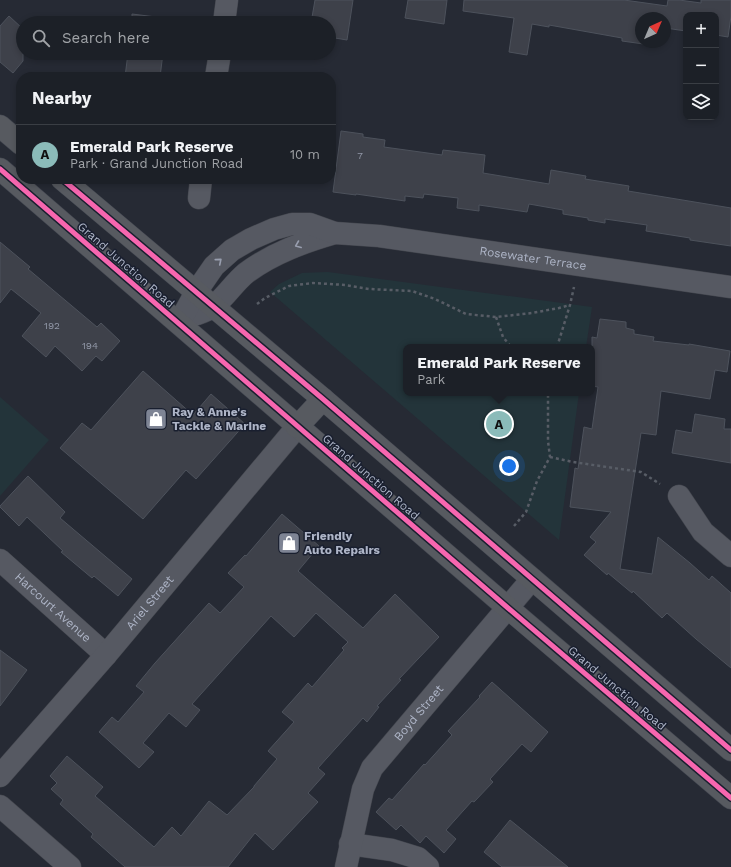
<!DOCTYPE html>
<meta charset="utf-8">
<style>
:root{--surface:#1c2027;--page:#25282f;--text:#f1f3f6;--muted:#a0a3a7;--line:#3a3e44;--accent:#8bbbb9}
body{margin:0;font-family:"Work Sans",sans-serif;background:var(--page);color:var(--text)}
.controls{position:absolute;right:12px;top:12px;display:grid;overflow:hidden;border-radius:8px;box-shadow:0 2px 6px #0003}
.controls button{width:36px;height:36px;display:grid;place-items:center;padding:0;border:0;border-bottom:1px solid var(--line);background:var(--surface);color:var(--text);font:20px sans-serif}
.compass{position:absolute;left:635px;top:12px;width:36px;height:36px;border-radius:50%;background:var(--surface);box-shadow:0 2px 6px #0003;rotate:44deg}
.you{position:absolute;left:509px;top:466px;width:14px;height:14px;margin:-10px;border:3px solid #fff;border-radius:50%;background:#1a73e8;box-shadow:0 0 0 6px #1a73e833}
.badge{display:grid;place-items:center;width:26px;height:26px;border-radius:50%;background:var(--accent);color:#111;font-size:13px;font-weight:700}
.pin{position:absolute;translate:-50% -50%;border:2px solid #fff;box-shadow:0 1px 4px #0006}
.popup{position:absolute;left:403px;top:344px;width:192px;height:52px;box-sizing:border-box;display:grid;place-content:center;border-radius:8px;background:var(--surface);filter:drop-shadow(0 1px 3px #0005);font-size:13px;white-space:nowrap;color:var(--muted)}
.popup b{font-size:15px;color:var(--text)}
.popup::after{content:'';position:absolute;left:50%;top:100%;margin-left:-8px;border:8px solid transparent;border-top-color:var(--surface)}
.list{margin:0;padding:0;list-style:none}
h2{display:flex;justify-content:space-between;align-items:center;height:52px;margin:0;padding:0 16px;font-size:17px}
h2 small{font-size:13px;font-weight:400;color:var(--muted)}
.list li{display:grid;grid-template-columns:26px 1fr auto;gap:12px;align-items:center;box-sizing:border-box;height:60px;padding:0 16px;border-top:1px solid var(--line)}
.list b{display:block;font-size:15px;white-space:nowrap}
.list p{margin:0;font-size:13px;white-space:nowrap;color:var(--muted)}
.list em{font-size:13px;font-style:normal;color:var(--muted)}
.icon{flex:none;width:22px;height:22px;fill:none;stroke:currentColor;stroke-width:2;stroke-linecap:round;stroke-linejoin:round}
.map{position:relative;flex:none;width:731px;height:867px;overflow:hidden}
.search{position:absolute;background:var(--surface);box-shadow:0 2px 6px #0003;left:16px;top:16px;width:320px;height:44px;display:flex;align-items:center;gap:10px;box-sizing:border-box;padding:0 14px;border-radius:22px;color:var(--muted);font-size:15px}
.panel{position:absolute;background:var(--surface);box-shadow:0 2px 6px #0003;left:16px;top:72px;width:320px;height:112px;border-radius:16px}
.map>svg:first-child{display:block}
.green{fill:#23343a}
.building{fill:#3e414a;stroke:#4d525c}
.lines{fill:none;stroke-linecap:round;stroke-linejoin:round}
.minor-casing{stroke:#42454d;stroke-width:23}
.trunk-casing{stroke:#424650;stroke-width:23}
.path{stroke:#585d66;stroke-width:2.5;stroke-dasharray:3 3;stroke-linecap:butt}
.minor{stroke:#565962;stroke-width:22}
.trunk{stroke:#575a60;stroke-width:22}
.cycleway-casing{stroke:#191f2f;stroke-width:8}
.cycleway{stroke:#f766af;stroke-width:5}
.oneway{stroke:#989eae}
.labels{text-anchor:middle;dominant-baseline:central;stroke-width:3;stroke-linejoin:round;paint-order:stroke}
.number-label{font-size:10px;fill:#9298a8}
.street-label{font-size:12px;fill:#aeb5c7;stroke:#191f2f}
.poi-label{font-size:12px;font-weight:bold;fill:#aeb5c7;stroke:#191f2f;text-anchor:start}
</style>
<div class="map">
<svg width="731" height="867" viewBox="0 0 731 867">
<rect width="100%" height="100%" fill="#262a34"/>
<g class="green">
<polygon points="328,272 592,307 586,347 406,347 406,393 579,393 559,540 270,292 279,284 302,273"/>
<polygon points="0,397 49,440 0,496"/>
</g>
<g class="building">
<polygon points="315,0 353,0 347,40 329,37 329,23 311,23"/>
<polygon points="408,0 447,0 444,24 405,18"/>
<polygon points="464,0 624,0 667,6 668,0 679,0 701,3 701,0 731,0 731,16 728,37 716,35 716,15 686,15 686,31 665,28 665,18 641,18 641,42 659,42 658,46 622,41 622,38 549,25 549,27 532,24 527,55 509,52 514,18 463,11"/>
<polygon points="132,14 156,17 155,23 132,23"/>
<polygon points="9,16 23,29 23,61 13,73 0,62 0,26"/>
<polygon points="128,53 163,53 160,77 125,77"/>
<polygon points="341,131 363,134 363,137 385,140 384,147 442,155 443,150 485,155 483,173 549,184 551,170 586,176 585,179 629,186 628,191 731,208 731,246 690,240 690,238 646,231 647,225 605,219 605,223 588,220 588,218 563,214 563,210 529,204 527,212 479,205 479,211 457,208 458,198 424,194 423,198 405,196 405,201 356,194 356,195 333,192"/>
<polygon points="0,242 30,267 28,269 97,327 101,323 120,341 102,361 96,356 82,371 55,346 46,357 22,336 41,313 11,289 0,303"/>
<polygon points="600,319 626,322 626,328 634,330 634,334 654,337 653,341 689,345 689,344 730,351 727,372 715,370 710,399 661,391 656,435 641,433 620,569 652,574 658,537 690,563 709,580 712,576 731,593 731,668 696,639 667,613 662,618 633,591 632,593 608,573 607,575 584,555 596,542 590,537 611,512 570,507 575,468 578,469 584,427 592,429 598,387 592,386 592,337 597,338"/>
<polygon points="143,371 193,415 211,394 245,424 196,479 186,470 143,519 60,448 82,423 91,430"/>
<polygon points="695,414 725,419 724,429 731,429 731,463 672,453 676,430 692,433"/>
<polygon points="28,476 65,512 60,518 132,579 118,596 94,576 92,578 61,552 63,551 27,517 19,526 0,507 0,506"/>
<polygon points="282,514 319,546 298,571 363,628 395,594 439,637 399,679 401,680 377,706 379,707 367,722 363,718 318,768 325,774 308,793 318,802 273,850 255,833 228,867 125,867 91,837 93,834 60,804 63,800 51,789 57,783 50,776 67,756 103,787 95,796 154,847 172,827 181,836 209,801 227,815 254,787 254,786 277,759 268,751 294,722 282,712 308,683 312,687 344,650 342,648 348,642 316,613 294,637 271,616 192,704 200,710 186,727 169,713 143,743 154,752 139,768 99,732 112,717 118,722 144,692 136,686 155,663 209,603 220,613 244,587 228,573 245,555 246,556"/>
<polygon points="0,650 27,670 0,706"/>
<polygon points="492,682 548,732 531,752 522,744 490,779 493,782 474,802 472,801 446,830 456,839 444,853 426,836 420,843 401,825 396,830 376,812 389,798 392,800 424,764 425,765 452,735 448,731 480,697 479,696"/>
<polygon points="510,820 568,867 502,867 484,852"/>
</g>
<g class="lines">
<g class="minor-casing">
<g id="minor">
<polyline points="224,23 227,0"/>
<polyline points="216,77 220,53"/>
<polyline points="199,198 201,179"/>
<path d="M 197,314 C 203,312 209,310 214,306 C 226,296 234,283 246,273 C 273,253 304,242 335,233"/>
<path id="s1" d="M 179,323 L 196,292 L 214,266 L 232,250 L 251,239 L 274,229 L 292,224 L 310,224 L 335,233 L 379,236 L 731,287"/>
<polyline points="679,496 703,532 731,556"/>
<path id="s2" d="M 0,560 L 106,655"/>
<path id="s3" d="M 0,776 L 106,655 L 297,427"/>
<polyline points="0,806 70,867"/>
<polyline points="350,844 392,850 418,858 428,867"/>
<path id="s4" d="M 346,867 L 363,789 L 372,768 L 532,579"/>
</g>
</g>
<g class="trunk-casing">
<g id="trunk">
<polyline points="0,126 21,144"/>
<polyline points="0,169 508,608 731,798"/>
<polyline points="62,179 323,399 731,750"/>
<polyline points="297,427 323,399"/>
</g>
</g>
<g class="path">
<polyline points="257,304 265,298 289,286 313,283 345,285 369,289 412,291 435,299 466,314 496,317 532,313 559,308 570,305"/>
<polyline points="496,317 503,337 511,347"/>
<polyline points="557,347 570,305 574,287"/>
<polyline points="550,457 573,462 641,472 660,484"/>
<polyline points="514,526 526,512 537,481 550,457 548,441 548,393"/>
</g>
<use href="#minor" class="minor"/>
<use href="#trunk" class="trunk"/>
<g class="cycleway-casing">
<g id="cycleway">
<polyline points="0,169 508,608 731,798"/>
<polyline points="62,179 323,399 731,750"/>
</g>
</g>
<use href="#cycleway" class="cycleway"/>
</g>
<defs><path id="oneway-chevron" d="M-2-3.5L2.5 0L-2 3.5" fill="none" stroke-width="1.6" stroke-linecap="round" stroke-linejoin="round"/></defs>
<g class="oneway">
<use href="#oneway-chevron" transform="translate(298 245) rotate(158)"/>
<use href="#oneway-chevron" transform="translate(219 261) rotate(-40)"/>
</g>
<defs>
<g id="shop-square" transform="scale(1.15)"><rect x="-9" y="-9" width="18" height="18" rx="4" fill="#7e8494" stroke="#191f2f"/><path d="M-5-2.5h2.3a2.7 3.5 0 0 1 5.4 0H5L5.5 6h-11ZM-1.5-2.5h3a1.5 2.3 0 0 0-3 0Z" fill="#fff"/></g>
</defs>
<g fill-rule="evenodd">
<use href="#shop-square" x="156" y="419"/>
<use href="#shop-square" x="289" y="543"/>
</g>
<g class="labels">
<g class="number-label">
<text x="360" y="155">7</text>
<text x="52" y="325">192</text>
<text x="90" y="345">194</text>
</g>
<g class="street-label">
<text stroke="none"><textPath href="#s1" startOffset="401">Rosewater Terrace</textPath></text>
<text transform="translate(126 265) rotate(41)">Grand Junction Road</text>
<text transform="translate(371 477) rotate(41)">Grand Junction Road</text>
<text stroke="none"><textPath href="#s3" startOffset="229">Ariel Street</textPath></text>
<text stroke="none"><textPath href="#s2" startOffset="71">Harcourt Avenue</textPath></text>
<text transform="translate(617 688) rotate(40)">Grand Junction Road</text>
<text stroke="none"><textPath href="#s4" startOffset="175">Boyd Street</textPath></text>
</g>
<g class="poi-label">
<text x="172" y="412">Ray &amp; Anne's<tspan x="172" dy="14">Tackle &amp; Marine</tspan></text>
<text x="304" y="536">Friendly<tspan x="304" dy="14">Auto Repairs</tspan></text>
</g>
</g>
</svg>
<div class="controls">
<button>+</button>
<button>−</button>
<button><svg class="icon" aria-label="layers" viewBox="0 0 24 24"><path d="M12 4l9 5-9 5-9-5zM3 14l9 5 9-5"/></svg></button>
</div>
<svg class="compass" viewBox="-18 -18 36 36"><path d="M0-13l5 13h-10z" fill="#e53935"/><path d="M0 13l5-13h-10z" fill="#a0a3a7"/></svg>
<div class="you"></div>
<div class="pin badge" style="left:499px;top:424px">A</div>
<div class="popup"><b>Emerald Park Reserve</b>Park</div>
<div class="search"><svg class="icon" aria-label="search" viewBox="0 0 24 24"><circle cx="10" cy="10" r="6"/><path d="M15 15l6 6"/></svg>Search here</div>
<section class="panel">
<h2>Nearby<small></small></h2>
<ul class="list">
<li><span class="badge">A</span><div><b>Emerald Park Reserve</b><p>Park · Grand Junction Road</p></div><em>10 m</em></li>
</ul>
</section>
</div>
